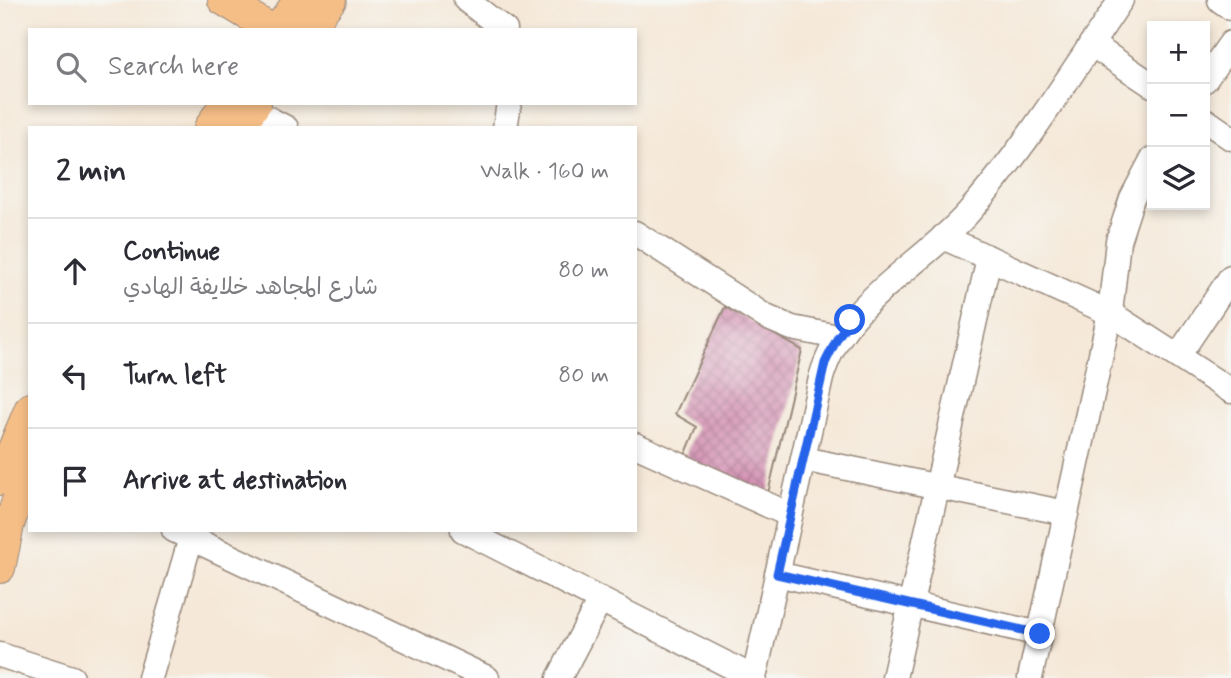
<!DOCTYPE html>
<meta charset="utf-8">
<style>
:root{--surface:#fff;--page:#f7f7f7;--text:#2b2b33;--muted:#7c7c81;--line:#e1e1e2}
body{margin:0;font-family:Mynerve,"Playpen Sans Arabic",sans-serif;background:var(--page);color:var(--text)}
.controls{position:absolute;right:21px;top:21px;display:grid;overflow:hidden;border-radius:0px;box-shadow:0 4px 10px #0003}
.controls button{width:63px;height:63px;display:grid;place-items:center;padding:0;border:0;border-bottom:2px solid var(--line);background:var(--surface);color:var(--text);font:35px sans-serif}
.stop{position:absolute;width:21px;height:21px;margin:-16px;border:5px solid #2563eb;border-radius:50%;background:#fff}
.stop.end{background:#2563eb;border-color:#fff;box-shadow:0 2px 7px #0008}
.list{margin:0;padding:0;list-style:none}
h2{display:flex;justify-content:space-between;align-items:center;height:91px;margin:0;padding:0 28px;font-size:30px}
h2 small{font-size:23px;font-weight:400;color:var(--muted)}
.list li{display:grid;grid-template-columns:46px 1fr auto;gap:21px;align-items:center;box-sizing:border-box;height:105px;padding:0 28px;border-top:2px solid var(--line)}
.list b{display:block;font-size:26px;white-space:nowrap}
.list p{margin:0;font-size:23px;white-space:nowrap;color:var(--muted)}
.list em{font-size:23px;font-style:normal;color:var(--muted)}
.icon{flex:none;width:38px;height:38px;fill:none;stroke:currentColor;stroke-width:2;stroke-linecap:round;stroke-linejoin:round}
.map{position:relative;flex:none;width:1231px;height:678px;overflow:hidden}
.search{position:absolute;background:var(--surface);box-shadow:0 4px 10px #0003;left:28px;top:28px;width:609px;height:77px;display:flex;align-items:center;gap:18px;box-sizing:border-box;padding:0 24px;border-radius:0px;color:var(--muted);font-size:26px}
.panel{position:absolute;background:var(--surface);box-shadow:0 4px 10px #0003;left:28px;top:126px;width:609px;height:406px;border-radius:0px}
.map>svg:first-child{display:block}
.building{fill:url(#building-cross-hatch)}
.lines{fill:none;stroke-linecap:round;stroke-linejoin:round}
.minor-casing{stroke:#98897b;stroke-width:27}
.major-casing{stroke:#98897b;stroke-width:32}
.minor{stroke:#fff;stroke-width:24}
.major{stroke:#f6be87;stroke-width:30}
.route{stroke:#2563eb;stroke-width:9}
</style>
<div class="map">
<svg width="1231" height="678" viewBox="0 0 1231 678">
<defs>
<pattern id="building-cross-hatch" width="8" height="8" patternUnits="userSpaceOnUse" patternTransform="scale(1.75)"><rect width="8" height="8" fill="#d38fb2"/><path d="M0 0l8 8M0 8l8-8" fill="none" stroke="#ac7590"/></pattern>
</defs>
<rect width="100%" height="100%" fill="#f6f6f2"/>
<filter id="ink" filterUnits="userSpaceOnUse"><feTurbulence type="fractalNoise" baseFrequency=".0143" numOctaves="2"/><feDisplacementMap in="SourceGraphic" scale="14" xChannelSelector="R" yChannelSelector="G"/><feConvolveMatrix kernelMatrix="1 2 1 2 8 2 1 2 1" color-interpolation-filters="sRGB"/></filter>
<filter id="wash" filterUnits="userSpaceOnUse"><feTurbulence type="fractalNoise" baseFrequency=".00686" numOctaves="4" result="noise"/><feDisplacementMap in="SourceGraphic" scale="28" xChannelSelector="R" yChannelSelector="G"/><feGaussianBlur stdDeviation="1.57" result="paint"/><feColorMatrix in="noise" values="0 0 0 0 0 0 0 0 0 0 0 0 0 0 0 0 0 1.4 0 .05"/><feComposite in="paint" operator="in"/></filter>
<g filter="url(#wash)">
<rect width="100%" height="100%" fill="#f5e8d8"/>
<g id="blocks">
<polygon class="building" points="725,307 802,350 768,493 684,458 697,427 675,414"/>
</g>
</g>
<g filter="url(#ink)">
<use href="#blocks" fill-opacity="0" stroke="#98897b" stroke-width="2"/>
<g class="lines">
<g class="minor-casing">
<g id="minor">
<polyline points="466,0 505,30"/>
<polyline points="1220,0 1231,8"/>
<polyline points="1091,44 1152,85"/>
<polyline points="1205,80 1231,43"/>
<polyline points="252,110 286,128"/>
<polyline points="1205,120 1231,138"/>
<polyline points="505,128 509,103"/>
<polyline points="635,233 766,317 792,328 838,337"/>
<polyline points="943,237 1110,313 1231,391"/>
<polyline points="1178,356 1231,277"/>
<polyline points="635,445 790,515"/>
<polyline points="803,459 1066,513"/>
<polyline points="174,530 487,678"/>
<polyline points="463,530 754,678"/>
<polyline points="777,574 1040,634"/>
<polyline points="0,655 72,678"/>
<polyline points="150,678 191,538"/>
<polyline points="559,678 600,600"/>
<path d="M 754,678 L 821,378 C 842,302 919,268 968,213 C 1026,147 1072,72 1121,0"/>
<polyline points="894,678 989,258"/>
<polyline points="1030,678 1110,313 1118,241 1132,198 1152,160"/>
</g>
</g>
<g class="major-casing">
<g id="major">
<polyline points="223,0 273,30"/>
<polyline points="277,30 299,0"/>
<polyline points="308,30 331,0"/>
<polyline points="209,128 225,103"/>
<polyline points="239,128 256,103"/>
<polyline points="0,480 30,408"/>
<polyline points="0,568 9,525 30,462"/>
</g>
</g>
<use href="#minor" class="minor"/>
<use href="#major" class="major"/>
</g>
</g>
<g class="lines" filter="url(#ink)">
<polyline class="route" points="850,320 838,337 825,363 777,574 1040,634"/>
</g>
</svg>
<div class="controls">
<button>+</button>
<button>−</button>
<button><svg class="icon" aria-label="layers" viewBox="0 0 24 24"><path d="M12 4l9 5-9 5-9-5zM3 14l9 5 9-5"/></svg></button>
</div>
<div class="stop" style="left:850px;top:320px"></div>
<div class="stop end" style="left:1040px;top:634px"></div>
<div class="search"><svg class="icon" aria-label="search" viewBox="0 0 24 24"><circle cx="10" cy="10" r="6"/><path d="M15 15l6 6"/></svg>Search here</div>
<section class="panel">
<h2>2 min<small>Walk · 160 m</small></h2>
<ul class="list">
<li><svg class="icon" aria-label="ahead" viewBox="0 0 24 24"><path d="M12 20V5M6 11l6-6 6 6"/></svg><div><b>Continue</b><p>شارع المجاهد خلايفة الهادي</p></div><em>80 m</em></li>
<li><svg class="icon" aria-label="left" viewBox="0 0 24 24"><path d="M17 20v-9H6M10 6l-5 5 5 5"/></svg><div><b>Turn left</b></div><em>80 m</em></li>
<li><svg class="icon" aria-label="arrive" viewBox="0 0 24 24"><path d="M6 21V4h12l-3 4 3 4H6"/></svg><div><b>Arrive at destination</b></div></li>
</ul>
</section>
</div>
